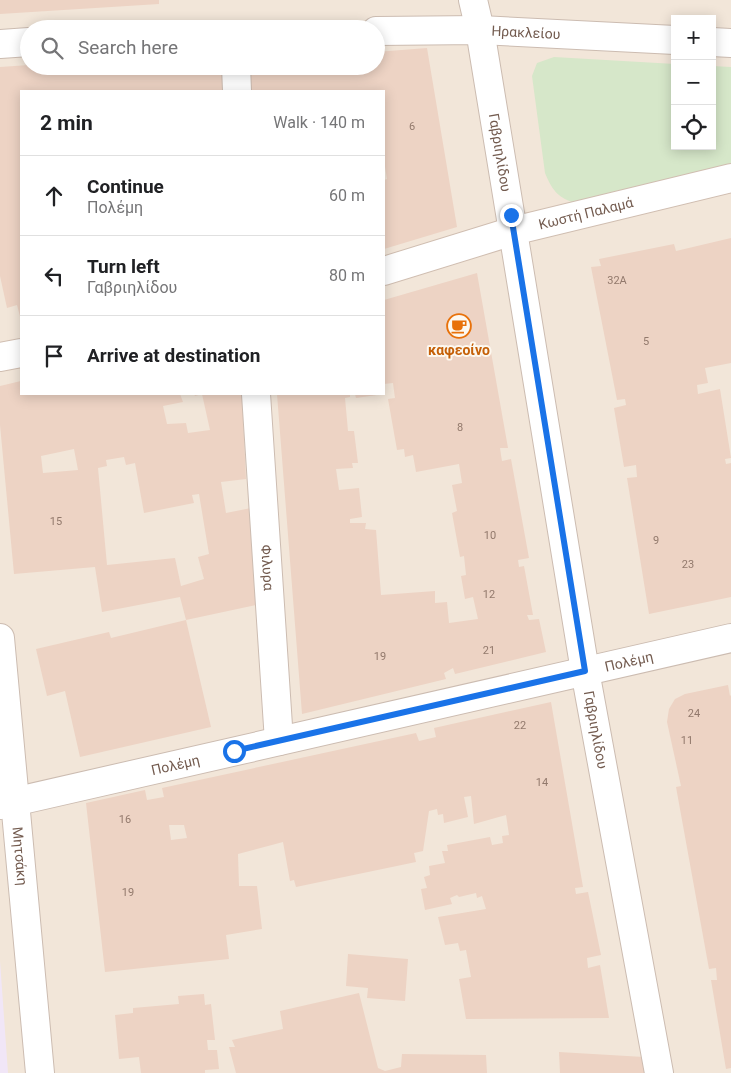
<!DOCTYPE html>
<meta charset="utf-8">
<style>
:root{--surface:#fff;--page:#f2f2f2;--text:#202124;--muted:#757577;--line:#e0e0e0}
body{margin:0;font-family:Roboto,sans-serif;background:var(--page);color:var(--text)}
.controls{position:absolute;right:15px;top:15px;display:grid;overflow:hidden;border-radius:0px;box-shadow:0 2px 12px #0003}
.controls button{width:45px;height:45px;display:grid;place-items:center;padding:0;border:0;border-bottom:1px solid var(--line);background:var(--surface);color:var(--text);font:25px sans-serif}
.stop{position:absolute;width:15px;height:15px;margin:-11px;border:4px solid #1a73e8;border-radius:50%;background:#fff}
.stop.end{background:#1a73e8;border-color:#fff;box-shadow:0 1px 5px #0008}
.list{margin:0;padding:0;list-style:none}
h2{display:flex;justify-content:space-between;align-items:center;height:65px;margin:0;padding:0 20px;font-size:21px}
h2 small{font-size:16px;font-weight:400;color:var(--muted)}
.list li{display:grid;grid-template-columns:32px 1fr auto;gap:15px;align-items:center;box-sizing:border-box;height:80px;padding:0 20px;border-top:1px solid var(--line)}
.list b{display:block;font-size:19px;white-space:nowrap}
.list p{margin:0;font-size:16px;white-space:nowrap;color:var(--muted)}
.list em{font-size:16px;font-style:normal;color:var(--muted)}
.icon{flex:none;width:28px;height:28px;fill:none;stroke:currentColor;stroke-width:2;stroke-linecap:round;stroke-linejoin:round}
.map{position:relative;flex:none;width:731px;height:1073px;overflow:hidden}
.search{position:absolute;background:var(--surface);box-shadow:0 2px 12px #0003;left:20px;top:20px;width:365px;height:55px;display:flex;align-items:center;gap:12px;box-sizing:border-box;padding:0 18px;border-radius:28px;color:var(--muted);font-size:19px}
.panel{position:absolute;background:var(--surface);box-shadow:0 2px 12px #0003;left:20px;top:90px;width:365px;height:305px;border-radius:0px}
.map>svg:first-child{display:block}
.residential{fill:#f2e6d9;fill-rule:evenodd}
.education{fill:#f1e6f7}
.green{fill:#d6e7c9}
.building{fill:#edd3c4;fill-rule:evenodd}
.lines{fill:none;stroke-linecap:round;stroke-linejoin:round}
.street-casing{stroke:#ccbcb1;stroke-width:30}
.secondary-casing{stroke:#d0beb1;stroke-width:30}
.street{stroke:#fff;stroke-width:28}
.secondary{stroke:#fff;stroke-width:28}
.route{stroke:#1a73e8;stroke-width:6}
.labels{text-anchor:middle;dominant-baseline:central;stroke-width:4;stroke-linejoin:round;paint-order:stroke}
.number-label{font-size:11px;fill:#92796c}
.street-label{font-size:14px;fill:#735b4f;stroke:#fdf8f0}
.food-label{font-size:14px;font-weight:bold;fill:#c56008;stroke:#fdf8f0}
</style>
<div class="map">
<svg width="731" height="1073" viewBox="0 0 731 1073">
<rect width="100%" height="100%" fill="#fbf4ea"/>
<path class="residential" d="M 0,0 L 731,0 L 731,1073 L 0,1073 ZM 675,19 L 712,19 L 712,146 L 675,146 ZM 29,29 L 376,29 L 376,66 L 29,66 ZM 21,91 L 384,91 L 384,394 L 21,394 Z"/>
<polygon class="education" points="0,961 8,1073 0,1073"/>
<path class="green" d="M 554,57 L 675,64 L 675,146 L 712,146 L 712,66 L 731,67 L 731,165 L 581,205 C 560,199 553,193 545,173 L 532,76 L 537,63 Z"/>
<g class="building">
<polygon points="0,0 159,0 159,4 0,14"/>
<polygon points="427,48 457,227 384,249 384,180 387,179 384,161 384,91 245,91 243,66 376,66 376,52"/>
<polygon points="29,65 29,66 44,66 44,72 53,71 52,67 65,66 106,66 106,68 118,66 225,66 226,91 21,91 21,320 17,305 7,308 0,276 0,67"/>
<polygon points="731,238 731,363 705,368 708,383 697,385 698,394 720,389 731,458 725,459 726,464 731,463 731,597 649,614 627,478 637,477 636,465 624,467 614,408 626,405 625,399 617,400 591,267 601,266 599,259 674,244 676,251"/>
<polygon points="477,273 508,448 500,448 501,455 502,461 511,459 529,558 518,560 519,567 524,566 533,615 527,615 529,620 539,619 546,652 455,674 453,668 444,673 446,679 302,714 277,394 350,394 350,397 345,398 348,431 354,431 358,463 352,463 353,468 336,469 339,490 359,488 362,517 350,519 350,523 366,523 365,529 376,530 381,595 435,591 435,603 447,602 449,623 478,619 473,597 465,599 461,576 466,575 464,556 460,557 452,513 457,511 452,485 462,483 459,464 416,472 413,455 405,457 404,449 397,450 388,399 395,398 393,383 384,384 384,300"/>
<path d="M 21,381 L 21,394 L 180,394 L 183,402 L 163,406 L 167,424 L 186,423 L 188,433 L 210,430 L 202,394 L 195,396 L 194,394 L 242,394 L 246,479 L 221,482 L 226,513 L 251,508 L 256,605 L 186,620 L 180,597 L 102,612 L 95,567 L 14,574 L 0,425 L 0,386 ZM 74,449 L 78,470 L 43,473 L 41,456 ZM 124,457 L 126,465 L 135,463 L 144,513 L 194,503 L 192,495 L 199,494 L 209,554 L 198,557 L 204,579 L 181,586 L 175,558 L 107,565 L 98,468 L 107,466 L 106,460 Z"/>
<polygon points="355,394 377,394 377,395 356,398"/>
<polygon points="186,620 211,727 80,757 65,691 47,696 36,649 109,632 111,638"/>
<polygon points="728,685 730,696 731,695 731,1068 726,1069 711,980 717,980 716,968 709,969 676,787 681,786 667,722 669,709 675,699 685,694"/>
<path d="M 551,702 L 583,887 L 575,888 L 576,894 L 588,892 L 601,955 L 587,958 L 588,968 L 600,965 L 609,1018 L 466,1019 L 459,979 L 471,977 L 466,950 L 460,951 L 458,943 L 445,945 L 438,917 L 486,909 L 482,896 L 477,898 L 476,893 L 459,897 L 457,895 L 450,898 L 452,904 L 425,910 L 421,889 L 427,888 L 424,877 L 430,875 L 429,866 L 445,863 L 442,851 L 448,851 L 447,845 L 490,837 L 492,845 L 503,843 L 502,836 L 509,835 L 506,815 L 474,824 L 471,796 L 464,797 L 468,817 L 444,823 L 443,814 L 438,815 L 437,809 L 429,811 L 423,851 L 414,853 L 416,862 L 296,887 L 294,880 L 290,881 L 283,842 L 238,854 L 239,886 L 257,886 L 262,929 L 226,935 L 229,959 L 105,972 L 86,803 L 145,790 L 147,800 L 164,797 L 162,788 L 416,733 L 419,741 L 436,737 L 434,728 ZM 169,825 L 184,825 L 187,838 L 171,840 Z"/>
<polygon points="348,954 408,959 405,1001 367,998 368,988 346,986"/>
<polygon points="359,993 378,1068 385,1071 401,1067 402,1054 486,1055 487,1073 236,1073 229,1047 235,1047 232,1040 283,1029 280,1011"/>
<polygon points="204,994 205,1005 211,1004 215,1040 207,1040 208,1050 217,1050 219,1069 205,1070 205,1073 141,1073 139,1057 119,1059 115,1015 133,1013 133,1008 179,1004 178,996"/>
<polygon points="559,1052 644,1057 645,1073 560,1073"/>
</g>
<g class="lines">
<g class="street-casing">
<g id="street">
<path id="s1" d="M 473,0 L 480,30 L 585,671 L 659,1073"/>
<path id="s2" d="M 376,31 L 480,30 L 675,40"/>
<polyline points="712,42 731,43"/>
<polyline points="0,44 29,42"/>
<polyline points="236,66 237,91"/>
<path id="s3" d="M 256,394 L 279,741"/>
<path id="s4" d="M 0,638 L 40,1073"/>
<path id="s5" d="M 0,805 L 731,638"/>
</g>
</g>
<g class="secondary-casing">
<g id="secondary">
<path id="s6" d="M 384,271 L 513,231 L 731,178"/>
<polyline points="0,357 21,353"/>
</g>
</g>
<use href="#street" class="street"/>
<use href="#secondary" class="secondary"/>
</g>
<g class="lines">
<polyline class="route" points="234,751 585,671 511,215"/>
</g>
<defs>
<g id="cafe-ring" transform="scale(1.25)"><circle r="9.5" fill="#fdf8f0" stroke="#e8710a" stroke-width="1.5"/><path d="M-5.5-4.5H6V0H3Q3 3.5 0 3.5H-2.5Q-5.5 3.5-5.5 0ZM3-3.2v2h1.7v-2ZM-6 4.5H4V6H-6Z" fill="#e8710a"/></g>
</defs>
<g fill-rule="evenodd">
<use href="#cafe-ring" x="459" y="326"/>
</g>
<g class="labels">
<g class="number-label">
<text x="412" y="126">6</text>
<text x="617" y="280">32Α</text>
<text x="646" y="341">5</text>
<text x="460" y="427">8</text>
<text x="56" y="521">15</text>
<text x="490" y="535">10</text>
<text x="656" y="540">9</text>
<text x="688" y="564">23</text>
<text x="489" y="594">12</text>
<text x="489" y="650">21</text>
<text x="380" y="656">19</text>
<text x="694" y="713">24</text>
<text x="520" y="725">22</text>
<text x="687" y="740">11</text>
<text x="542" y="782">14</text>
<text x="125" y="819">16</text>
<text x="128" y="892">19</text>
</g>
<g class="street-label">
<text stroke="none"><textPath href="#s2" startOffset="150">Ηρακλείου</textPath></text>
<text stroke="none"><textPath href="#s1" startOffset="155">Γαβριηλίδου</textPath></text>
<text stroke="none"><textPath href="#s6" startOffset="210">Κωστή Παλαμά</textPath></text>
<text stroke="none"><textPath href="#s3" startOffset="174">Φιλυρα</textPath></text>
<text stroke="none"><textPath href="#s5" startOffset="645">Πολέμη</textPath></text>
<text stroke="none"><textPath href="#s1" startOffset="740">Γαβριηλίδου</textPath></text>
<text stroke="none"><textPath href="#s5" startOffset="180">Πολέμη</textPath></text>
<text stroke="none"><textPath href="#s4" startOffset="219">Μητσάκη</textPath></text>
</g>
<g class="food-label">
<text x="459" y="350">καφεοίνο</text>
</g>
</g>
</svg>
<div class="controls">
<button>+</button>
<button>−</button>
<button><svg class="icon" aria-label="locate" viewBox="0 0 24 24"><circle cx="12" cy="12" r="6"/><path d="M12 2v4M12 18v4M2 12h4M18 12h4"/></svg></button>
</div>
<div class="stop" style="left:234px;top:751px"></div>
<div class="stop end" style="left:511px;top:215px"></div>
<div class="search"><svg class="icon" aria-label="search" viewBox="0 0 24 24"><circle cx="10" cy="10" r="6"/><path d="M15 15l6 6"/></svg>Search here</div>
<section class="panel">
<h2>2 min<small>Walk · 140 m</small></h2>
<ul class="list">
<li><svg class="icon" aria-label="ahead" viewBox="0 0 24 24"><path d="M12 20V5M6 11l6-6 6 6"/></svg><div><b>Continue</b><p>Πολέμη</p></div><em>60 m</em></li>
<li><svg class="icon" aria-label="left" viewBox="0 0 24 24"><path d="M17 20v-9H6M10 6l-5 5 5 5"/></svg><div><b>Turn left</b><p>Γαβριηλίδου</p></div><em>80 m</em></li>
<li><svg class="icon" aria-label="arrive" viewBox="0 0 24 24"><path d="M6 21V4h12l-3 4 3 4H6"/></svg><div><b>Arrive at destination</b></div></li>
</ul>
</section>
</div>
